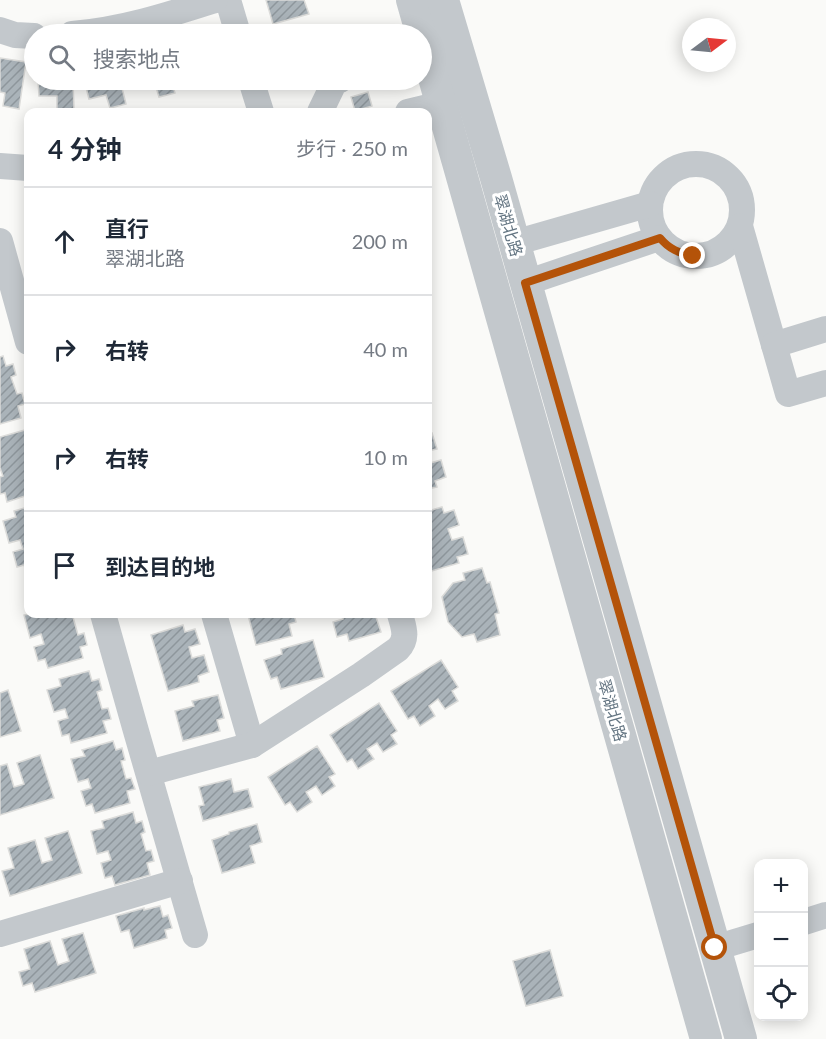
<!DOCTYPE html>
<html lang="zh">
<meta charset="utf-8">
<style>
:root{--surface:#fff;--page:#f6f6f7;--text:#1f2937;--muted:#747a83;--line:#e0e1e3}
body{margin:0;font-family:Lato,"Noto Sans SC",sans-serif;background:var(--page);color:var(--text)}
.controls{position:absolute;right:18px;bottom:18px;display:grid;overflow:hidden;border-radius:12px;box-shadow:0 3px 15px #0003}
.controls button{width:54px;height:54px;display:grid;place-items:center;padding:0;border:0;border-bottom:2px solid var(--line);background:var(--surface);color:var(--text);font:30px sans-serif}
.compass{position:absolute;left:682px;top:18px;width:54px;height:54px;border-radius:50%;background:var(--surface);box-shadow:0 3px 15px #0003;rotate:74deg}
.stop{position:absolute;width:18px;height:18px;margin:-14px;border:4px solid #b45309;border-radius:50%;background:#fff}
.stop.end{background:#b45309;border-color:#fff;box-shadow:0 2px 6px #0008}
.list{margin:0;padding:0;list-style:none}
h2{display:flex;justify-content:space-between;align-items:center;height:78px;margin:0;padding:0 24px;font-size:26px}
h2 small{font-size:20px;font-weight:400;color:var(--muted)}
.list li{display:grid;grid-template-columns:39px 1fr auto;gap:18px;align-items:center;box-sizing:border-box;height:108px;padding:0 24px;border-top:2px solid var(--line)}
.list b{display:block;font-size:22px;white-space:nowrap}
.list p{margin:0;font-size:20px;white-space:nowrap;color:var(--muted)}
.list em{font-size:20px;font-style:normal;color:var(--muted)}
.icon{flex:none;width:33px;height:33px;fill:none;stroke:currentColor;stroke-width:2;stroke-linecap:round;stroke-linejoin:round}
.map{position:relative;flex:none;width:826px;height:1039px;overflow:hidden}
.search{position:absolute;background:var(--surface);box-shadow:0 3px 15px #0003;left:24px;top:24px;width:408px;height:66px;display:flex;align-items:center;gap:15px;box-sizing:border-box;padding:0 21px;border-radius:33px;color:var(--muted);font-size:22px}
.panel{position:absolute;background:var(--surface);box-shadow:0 3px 15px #0003;left:24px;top:108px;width:408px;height:510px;border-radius:12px}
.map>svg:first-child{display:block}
.building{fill:url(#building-hatch);stroke:#dcdcda;stroke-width:1.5}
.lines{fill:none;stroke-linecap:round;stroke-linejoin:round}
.minor{stroke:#c3c8cc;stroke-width:26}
.tertiary{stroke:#c3c8cc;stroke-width:32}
.route{stroke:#b45309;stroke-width:8}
.labels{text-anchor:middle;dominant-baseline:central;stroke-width:6;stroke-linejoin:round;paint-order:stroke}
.street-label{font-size:16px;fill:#657683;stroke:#fff}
</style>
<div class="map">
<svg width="826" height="1039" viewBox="0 0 826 1039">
<defs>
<pattern id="building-hatch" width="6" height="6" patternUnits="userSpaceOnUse" patternTransform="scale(1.5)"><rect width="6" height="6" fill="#aab3b9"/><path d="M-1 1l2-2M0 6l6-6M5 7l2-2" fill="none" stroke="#8e969c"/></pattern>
</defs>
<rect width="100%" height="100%" fill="#fafaf8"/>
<g class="building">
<polygon points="266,0 304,0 309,14 273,24"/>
<polygon points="0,58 26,62 19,109 3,106 5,93 0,92"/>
<polygon points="38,80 73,80 74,110 57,110 57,96 39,96"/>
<polygon points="84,80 120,80 126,104 110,108 106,95 89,99"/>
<polygon points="135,80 171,80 175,93 159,97 155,84 138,89"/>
<polygon points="368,92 372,106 355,111 351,97"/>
<polygon points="3,356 6,366 13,364 16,375 11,377 17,394 22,393 25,404 18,406 21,418 0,424 0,357"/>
<polygon points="25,430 28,439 28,495 7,502 5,493 0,494 0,477 3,476 0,468 0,437"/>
<polygon points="432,433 437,449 428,451 428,435"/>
<polygon points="428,456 430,463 441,460 446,477 435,481 437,487 428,489"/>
<polygon points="28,507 28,574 27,574 24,565 17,567 13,552 23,549 20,540 9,543 3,521 16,517 14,511"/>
<polygon points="442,507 444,513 454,510 459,525 448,529 452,540 463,537 468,554 457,557 459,563 428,572 428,511"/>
<polygon points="482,568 487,583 490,582 499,613 495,614 500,635 477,642 474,634 462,637 448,622 442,597 453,583 465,580 463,573"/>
<polygon points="29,614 78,614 78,616 73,617 78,635 84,633 87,645 80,647 83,658 48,668 45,659 38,661 34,647 44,644 41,634 30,638 24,615"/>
<polygon points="253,614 294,614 296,622 289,624 292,636 256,645 248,615"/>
<polygon points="342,614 375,614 381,632 349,641 347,634 337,637 333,622 343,619"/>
<polygon points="183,625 185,632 195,629 200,644 189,647 192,658 204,655 209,672 198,676 199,682 168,691 151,635"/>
<polygon points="313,640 324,677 281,689 277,677 271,679 264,660 282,654 281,649"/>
<polygon points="441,660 458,687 452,691 458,701 445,709 438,699 429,706 435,716 420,726 414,716 408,719 391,691"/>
<polygon points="89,671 92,681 99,679 102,690 97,692 102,709 108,708 111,719 103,721 107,733 71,743 69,734 62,736 58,721 68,718 65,709 54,712 47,690 61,686 59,679"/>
<polygon points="8,690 21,731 0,737 0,693"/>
<polygon points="218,695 224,718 217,720 220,731 183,741 175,711 194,706 192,701"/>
<polygon points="379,703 397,731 391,735 397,744 383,752 377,743 367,749 374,759 358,769 352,759 347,762 330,735"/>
<polygon points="113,741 116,750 122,748 125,760 121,761 126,779 131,778 135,789 127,791 130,803 95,813 92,804 86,806 81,791 91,788 88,779 78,782 71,759 85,756 82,750"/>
<polygon points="317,746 335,774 329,777 335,786 322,795 316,786 306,792 312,802 297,812 290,802 285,805 268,777"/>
<polygon points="40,755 54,798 0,815 0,766 7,764 14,787 24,784 17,763"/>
<polygon points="231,779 234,792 248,789 253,807 203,821 199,806 204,805 199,787"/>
<polygon points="133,812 136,823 142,821 145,832 141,834 146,851 151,850 154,861 147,863 150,875 115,885 112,876 105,878 101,863 111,860 108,851 97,854 91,831 104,828 102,821"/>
<polygon points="257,824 262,842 250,846 255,863 222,873 212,840 229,834 229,832"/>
<polygon points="68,831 82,873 10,896 2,871 14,868 8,848 35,840 42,863 52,860 45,838"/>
<polygon points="160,906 163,917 168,915 172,928 165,930 167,938 134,948 129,930 121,932 116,916 144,908 144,910"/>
<polygon points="83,933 96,973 35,992 32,983 23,986 19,972 30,969 24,949 50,941 58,965 69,961 62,939"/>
<polygon points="550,950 563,996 526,1006 513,961"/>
</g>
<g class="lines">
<g class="minor">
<polyline points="228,0 238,34"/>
<polyline points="0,30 15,35 34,36"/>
<path d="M 72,34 C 122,30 168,15 215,0"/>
<polyline points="251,80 261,112"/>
<polyline points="320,112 335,81 340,80"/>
<polyline points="408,112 441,104"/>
<circle cx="696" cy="210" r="46"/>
<polyline points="0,166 28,168"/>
<polyline points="740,226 788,394 826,383"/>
<polyline points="0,241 28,342"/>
<polyline points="514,243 650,204"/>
<polyline points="525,283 659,238"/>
<polyline points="774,345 826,329"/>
<polyline points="103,614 136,731 195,935"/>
<polyline points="214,614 252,745"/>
<path d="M 149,773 L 252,745 L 361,675 L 398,649 C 409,638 403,626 400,614"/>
<polyline points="804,922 826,915"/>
<polyline points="0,934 180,881"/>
<polyline points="715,948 758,935"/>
</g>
<g class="tertiary">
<polyline points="412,0 706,1039"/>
<polyline points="443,0 496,178 741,1039"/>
</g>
</g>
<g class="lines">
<path class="route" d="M 693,256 C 679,253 669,249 660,238 L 525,283 L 715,948"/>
</g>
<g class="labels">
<g class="street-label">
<text transform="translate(509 225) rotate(74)">翠湖北路</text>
<text transform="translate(613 710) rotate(74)">翠湖北路</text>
</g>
</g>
</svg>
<div class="controls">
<button>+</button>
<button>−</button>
<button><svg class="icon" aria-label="locate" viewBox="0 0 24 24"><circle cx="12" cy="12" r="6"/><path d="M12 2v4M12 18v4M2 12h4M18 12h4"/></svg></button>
</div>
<svg class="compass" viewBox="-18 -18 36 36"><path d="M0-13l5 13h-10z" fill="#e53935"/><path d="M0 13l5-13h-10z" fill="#747a83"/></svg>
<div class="stop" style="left:715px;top:948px"></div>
<div class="stop end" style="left:693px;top:256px"></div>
<div class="search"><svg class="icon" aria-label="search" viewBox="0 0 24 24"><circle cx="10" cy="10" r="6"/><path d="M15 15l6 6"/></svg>搜索地点</div>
<section class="panel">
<h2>4 分钟<small>步行 · 250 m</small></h2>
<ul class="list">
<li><svg class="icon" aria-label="ahead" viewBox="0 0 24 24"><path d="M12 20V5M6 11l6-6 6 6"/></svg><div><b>直行</b><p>翠湖北路</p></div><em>200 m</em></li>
<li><svg class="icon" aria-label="right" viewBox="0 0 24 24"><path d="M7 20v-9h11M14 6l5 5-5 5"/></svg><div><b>右转</b></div><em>40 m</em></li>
<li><svg class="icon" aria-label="right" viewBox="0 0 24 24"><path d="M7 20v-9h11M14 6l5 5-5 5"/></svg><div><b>右转</b></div><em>10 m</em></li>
<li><svg class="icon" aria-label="arrive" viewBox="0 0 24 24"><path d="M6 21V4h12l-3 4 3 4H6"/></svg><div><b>到达目的地</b></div></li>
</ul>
</section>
</div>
